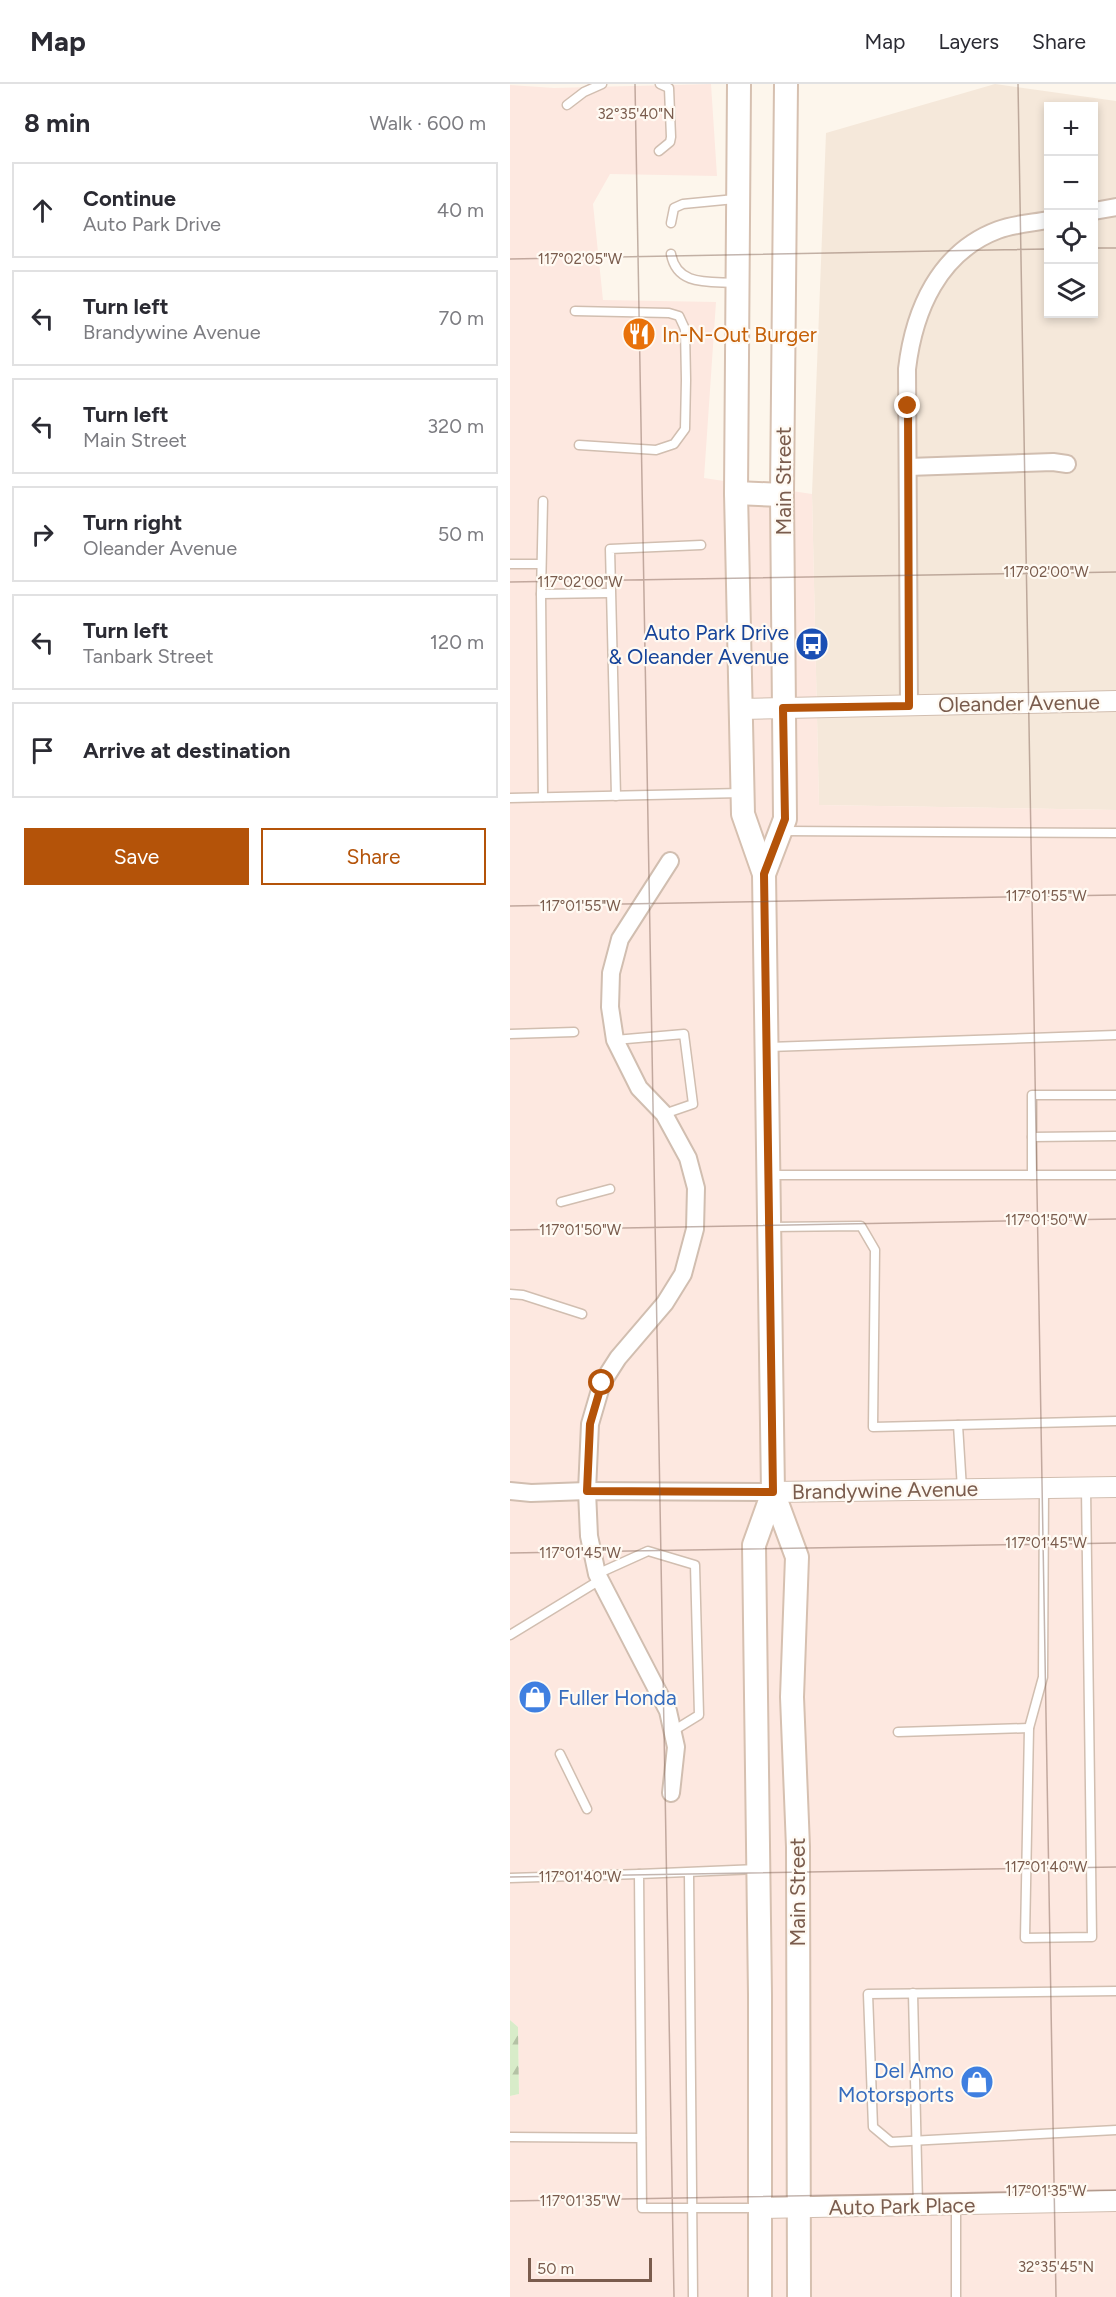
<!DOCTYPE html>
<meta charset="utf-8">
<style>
:root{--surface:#fff;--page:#f7f7f7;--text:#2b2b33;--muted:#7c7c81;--line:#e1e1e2;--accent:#b45309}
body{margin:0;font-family:Figtree,sans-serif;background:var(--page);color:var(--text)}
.controls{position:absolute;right:18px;top:18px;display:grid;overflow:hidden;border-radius:0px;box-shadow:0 3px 9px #0003}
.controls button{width:54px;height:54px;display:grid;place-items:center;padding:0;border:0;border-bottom:2px solid var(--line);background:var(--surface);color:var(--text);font:30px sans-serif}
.scale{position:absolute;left:18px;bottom:15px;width:124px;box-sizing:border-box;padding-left:6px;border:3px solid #7a5c4d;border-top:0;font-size:16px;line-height:21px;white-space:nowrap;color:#7a5c4d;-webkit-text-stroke:4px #fffaf3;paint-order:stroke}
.stop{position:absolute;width:18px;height:18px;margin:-14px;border:4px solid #b45309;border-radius:50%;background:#fff}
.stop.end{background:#b45309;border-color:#fff;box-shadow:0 2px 6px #0008}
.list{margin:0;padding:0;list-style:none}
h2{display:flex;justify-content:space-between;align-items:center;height:78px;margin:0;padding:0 24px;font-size:26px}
h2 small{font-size:20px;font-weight:400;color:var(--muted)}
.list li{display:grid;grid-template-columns:39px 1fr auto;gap:18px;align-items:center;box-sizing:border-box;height:96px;margin:0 12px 12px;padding:0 12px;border:2px solid var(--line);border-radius:0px}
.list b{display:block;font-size:22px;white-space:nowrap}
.list p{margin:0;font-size:20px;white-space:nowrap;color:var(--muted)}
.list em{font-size:20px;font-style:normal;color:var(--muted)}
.actions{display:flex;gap:12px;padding:18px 24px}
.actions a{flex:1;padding:14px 0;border:2px solid var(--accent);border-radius:0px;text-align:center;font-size:21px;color:var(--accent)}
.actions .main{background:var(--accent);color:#fff}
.icon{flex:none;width:33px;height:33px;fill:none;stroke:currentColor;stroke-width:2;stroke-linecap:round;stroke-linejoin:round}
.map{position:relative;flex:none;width:606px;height:2213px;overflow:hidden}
header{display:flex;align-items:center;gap:36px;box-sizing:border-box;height:84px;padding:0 30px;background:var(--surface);border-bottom:2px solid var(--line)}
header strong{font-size:28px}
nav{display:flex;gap:33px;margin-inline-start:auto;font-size:21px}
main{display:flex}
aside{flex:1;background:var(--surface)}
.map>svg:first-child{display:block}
.residential{fill:#f5e8da;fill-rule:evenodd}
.commercial{fill:#fde8e0}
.forest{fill:url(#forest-firs)}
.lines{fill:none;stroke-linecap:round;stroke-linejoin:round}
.service-casing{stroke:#d1beb0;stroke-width:11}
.minor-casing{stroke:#d1beb0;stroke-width:20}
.tertiary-casing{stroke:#d1beb0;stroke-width:22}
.secondary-casing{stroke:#d6c0b0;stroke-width:26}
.service{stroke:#fff;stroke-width:8}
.minor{stroke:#fff;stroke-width:16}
.tertiary{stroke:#fff;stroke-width:20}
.secondary{stroke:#fff;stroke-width:22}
.route{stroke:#b45309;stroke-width:8}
.ticks{fill:none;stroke:#7a5c4d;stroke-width:1.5;stroke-opacity:0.45}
.labels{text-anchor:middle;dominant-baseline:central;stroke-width:4.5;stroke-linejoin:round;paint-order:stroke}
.food-label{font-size:21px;fill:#c56008;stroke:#fffaf3;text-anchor:start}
.street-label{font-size:21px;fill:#7a5c4d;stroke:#fffaf3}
.transit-label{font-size:21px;fill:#164399;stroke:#fffaf3;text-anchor:end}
.shop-label{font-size:21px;fill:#366cbe;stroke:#fffaf3;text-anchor:start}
.ticks-label{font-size:15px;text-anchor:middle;fill:#7a5c4d;stroke:#fffaf3;stroke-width:4.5;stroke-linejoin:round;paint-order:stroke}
</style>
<header>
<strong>Map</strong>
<nav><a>Map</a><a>Layers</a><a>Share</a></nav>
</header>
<main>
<aside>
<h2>8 min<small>Walk · 600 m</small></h2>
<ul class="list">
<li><svg class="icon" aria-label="ahead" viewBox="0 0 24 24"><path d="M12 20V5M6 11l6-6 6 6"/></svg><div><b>Continue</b><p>Auto Park Drive</p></div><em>40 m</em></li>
<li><svg class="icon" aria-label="left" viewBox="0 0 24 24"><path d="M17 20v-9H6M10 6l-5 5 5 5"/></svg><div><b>Turn left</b><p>Brandywine Avenue</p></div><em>70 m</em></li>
<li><svg class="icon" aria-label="left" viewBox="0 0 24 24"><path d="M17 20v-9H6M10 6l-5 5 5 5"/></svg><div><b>Turn left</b><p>Main Street</p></div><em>320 m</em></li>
<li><svg class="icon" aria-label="right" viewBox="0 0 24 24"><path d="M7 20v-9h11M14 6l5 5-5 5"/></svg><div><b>Turn right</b><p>Oleander Avenue</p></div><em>50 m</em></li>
<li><svg class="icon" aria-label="left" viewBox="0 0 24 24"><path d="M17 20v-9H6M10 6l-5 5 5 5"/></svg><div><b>Turn left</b><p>Tanbark Street</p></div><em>120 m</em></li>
<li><svg class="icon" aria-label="arrive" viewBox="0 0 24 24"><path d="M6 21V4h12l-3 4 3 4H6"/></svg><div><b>Arrive at destination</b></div></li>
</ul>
<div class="actions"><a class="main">Save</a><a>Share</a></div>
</aside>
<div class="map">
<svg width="606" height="2213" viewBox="0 0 606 2213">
<defs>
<pattern id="forest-firs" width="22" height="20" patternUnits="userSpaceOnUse" patternTransform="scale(1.5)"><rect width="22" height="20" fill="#d8ecc9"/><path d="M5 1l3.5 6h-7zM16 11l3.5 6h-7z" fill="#b4c2a5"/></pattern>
</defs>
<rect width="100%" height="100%" fill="#fdf6ec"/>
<path class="residential" d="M 485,0 L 606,17 L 606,726 L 309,721 L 302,410 L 316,49 ZM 538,22 L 584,22 L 584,230 L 538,230 Z"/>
<polygon class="commercial" points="201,0 207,92 100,90 83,120 93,216 206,218 194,394 302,410 309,721 606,726 606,2213 0,2213 0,2012 9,2010 8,1943 0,1936 0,1 44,4"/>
<polygon class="forest" points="0,1936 8,1943 9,2010 0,2012"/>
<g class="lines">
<g class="service-casing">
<g id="service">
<polyline points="57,21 74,8 92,0"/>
<polyline points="149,67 160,58 161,53 159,4 150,0"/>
<polyline points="161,139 164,124 173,120 225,115"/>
<path d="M 161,170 C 167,203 200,197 226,199"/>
<polyline points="65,227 159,229 169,232 175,245 176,296 175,345 164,360 146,366 69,361"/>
<polyline points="33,417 31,510 100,509"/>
<polyline points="0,480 31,480"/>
<polyline points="31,510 33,713"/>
<polyline points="106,712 100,465 191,461"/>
<polyline points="0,714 232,709"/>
<polyline points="274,747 606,749"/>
<polyline points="0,950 64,948"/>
<polyline points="105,956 174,950 183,1020 154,1030"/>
<polyline points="259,963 606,951"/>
<polyline points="522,1053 606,1052"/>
<polyline points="260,1091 606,1091"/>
<polyline points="522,1091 522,1011 606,1011"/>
<polyline points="51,1118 100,1105"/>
<polyline points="260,1143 351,1142 365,1166 363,1343 606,1337"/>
<polyline points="0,1210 13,1211 72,1230"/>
<polyline points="448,1341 452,1405"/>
<polyline points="534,1405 533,1593 519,1644 515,1854 582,1853 576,1404"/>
<polyline points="87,1490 138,1467 185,1481 189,1631 163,1647"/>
<polyline points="0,1551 90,1496"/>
<polyline points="388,1648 519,1644"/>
<polyline points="50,1670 77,1725"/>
<polyline points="248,1785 129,1790 132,2124 249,2124"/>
<polyline points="179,1790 183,2213"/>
<polyline points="0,1794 129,1790"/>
<polyline points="606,1907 358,1910 363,2043 381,2058 606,2046"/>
<polyline points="403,1909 408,2122"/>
<polyline points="0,2053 131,2054"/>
<polyline points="446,2121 446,2213"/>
</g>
</g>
<g class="minor-casing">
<g id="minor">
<polyline points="584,127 606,123"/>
<polyline points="398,383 543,378 557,380"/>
<path d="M 399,622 L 397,285 C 404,226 429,168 488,146 C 504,140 522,139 538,136"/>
<polyline points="160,777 110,855 101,889 100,923 105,956 129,1004 154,1030 178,1074 186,1104 185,1145 173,1190 155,1219 108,1274 92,1299 80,1340 77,1407 79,1452 87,1490 158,1627 166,1663 161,1709"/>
<polyline points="0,1407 21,1409 77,1407 263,1408"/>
</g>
</g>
<g class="tertiary-casing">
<g id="tertiary">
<polyline points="231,625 606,617"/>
<polyline points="263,1408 606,1403"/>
<polyline points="250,2124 606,2117"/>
</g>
</g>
<g class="secondary-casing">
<g id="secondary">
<polyline points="229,0 226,409 233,730 254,790 263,1408 287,1473 282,1613 288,1763 289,2213"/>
<polyline points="226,409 272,411"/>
<polyline points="254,790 275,735 272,411 276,0"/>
<polyline points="250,2213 250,1911 244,1461 263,1408"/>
</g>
</g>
<use href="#service" class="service"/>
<use href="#minor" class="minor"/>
<use href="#tertiary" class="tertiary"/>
<use href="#secondary" class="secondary"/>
</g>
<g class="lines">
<polyline class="route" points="92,1299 80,1340 77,1407 263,1408 254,790 275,735 273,624 399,622 398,322"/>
</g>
<path class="ticks" d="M 125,0 L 164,2213M 508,0 L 546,2213M 584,164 L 606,164M 0,175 L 538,165M 0,498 L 606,488M 0,822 L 606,811M 0,1146 L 606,1135M 0,1469 L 606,1459M 0,1793 L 606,1783M 0,2117 L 606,2106"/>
<defs>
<g id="restaurant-disc" transform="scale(1.725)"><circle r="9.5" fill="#e8710a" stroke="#fffaf3"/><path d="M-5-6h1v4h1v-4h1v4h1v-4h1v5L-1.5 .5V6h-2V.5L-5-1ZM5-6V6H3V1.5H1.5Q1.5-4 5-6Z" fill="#fff"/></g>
<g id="bus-disc" transform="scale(1.725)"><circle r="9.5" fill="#1a4fb4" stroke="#fffaf3"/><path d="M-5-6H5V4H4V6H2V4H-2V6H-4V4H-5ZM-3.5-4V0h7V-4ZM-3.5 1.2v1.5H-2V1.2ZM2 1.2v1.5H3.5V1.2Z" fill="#fff"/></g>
<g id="shop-disc" transform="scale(1.725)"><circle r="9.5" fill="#3f7fe0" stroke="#fffaf3"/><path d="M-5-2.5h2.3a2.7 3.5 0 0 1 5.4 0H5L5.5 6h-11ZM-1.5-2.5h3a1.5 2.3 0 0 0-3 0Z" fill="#fff"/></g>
</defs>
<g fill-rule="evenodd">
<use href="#restaurant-disc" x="129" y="250"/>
<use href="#bus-disc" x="302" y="560"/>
<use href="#shop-disc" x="25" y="1613"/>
<use href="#shop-disc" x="467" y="1998"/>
</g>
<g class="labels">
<g class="food-label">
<text x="152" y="250">In-N-Out Burger</text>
</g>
<g class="street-label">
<text transform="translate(273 397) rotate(-90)">Main Street</text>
<text transform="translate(509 619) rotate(-1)">Oleander Avenue</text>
<text transform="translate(375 1406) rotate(-1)">Brandywine Avenue</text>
<text transform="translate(287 1808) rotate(-90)">Main Street</text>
<text transform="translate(392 2122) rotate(-1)">Auto Park Place</text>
</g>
<g class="transit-label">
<text x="279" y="548">Auto Park Drive<tspan x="279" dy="24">&amp; Oleander Avenue</tspan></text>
</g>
<g class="shop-label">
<text x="48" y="1613">Fuller Honda</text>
<text x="444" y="1986" text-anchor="end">Del Amo<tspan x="444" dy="24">Motorsports</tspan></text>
</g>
</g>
<g class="ticks-label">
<text x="126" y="35">32°35'40"N</text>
<text x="70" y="180">117°02'05"W</text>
<text x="536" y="493">117°02'00"W</text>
<text x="70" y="503">117°02'00"W</text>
<text x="536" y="817">117°01'55"W</text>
<text x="70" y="827">117°01'55"W</text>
<text x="536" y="1141">117°01'50"W</text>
<text x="70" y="1151">117°01'50"W</text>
<text x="536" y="1464">117°01'45"W</text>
<text x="70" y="1474">117°01'45"W</text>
<text x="536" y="1788">117°01'40"W</text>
<text x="70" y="1798">117°01'40"W</text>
<text x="536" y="2112">117°01'35"W</text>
<text x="70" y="2122">117°01'35"W</text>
<text x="546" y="2188">32°35'45"N</text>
</g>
</svg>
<div class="controls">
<button>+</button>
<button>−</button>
<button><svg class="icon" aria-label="locate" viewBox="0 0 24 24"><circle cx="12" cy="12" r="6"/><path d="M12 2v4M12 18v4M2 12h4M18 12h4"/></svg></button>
<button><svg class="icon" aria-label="layers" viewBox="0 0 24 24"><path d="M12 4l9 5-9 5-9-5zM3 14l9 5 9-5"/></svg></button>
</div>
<div class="scale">50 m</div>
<div class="stop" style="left:92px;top:1299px"></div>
<div class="stop end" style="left:398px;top:322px"></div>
</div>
</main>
